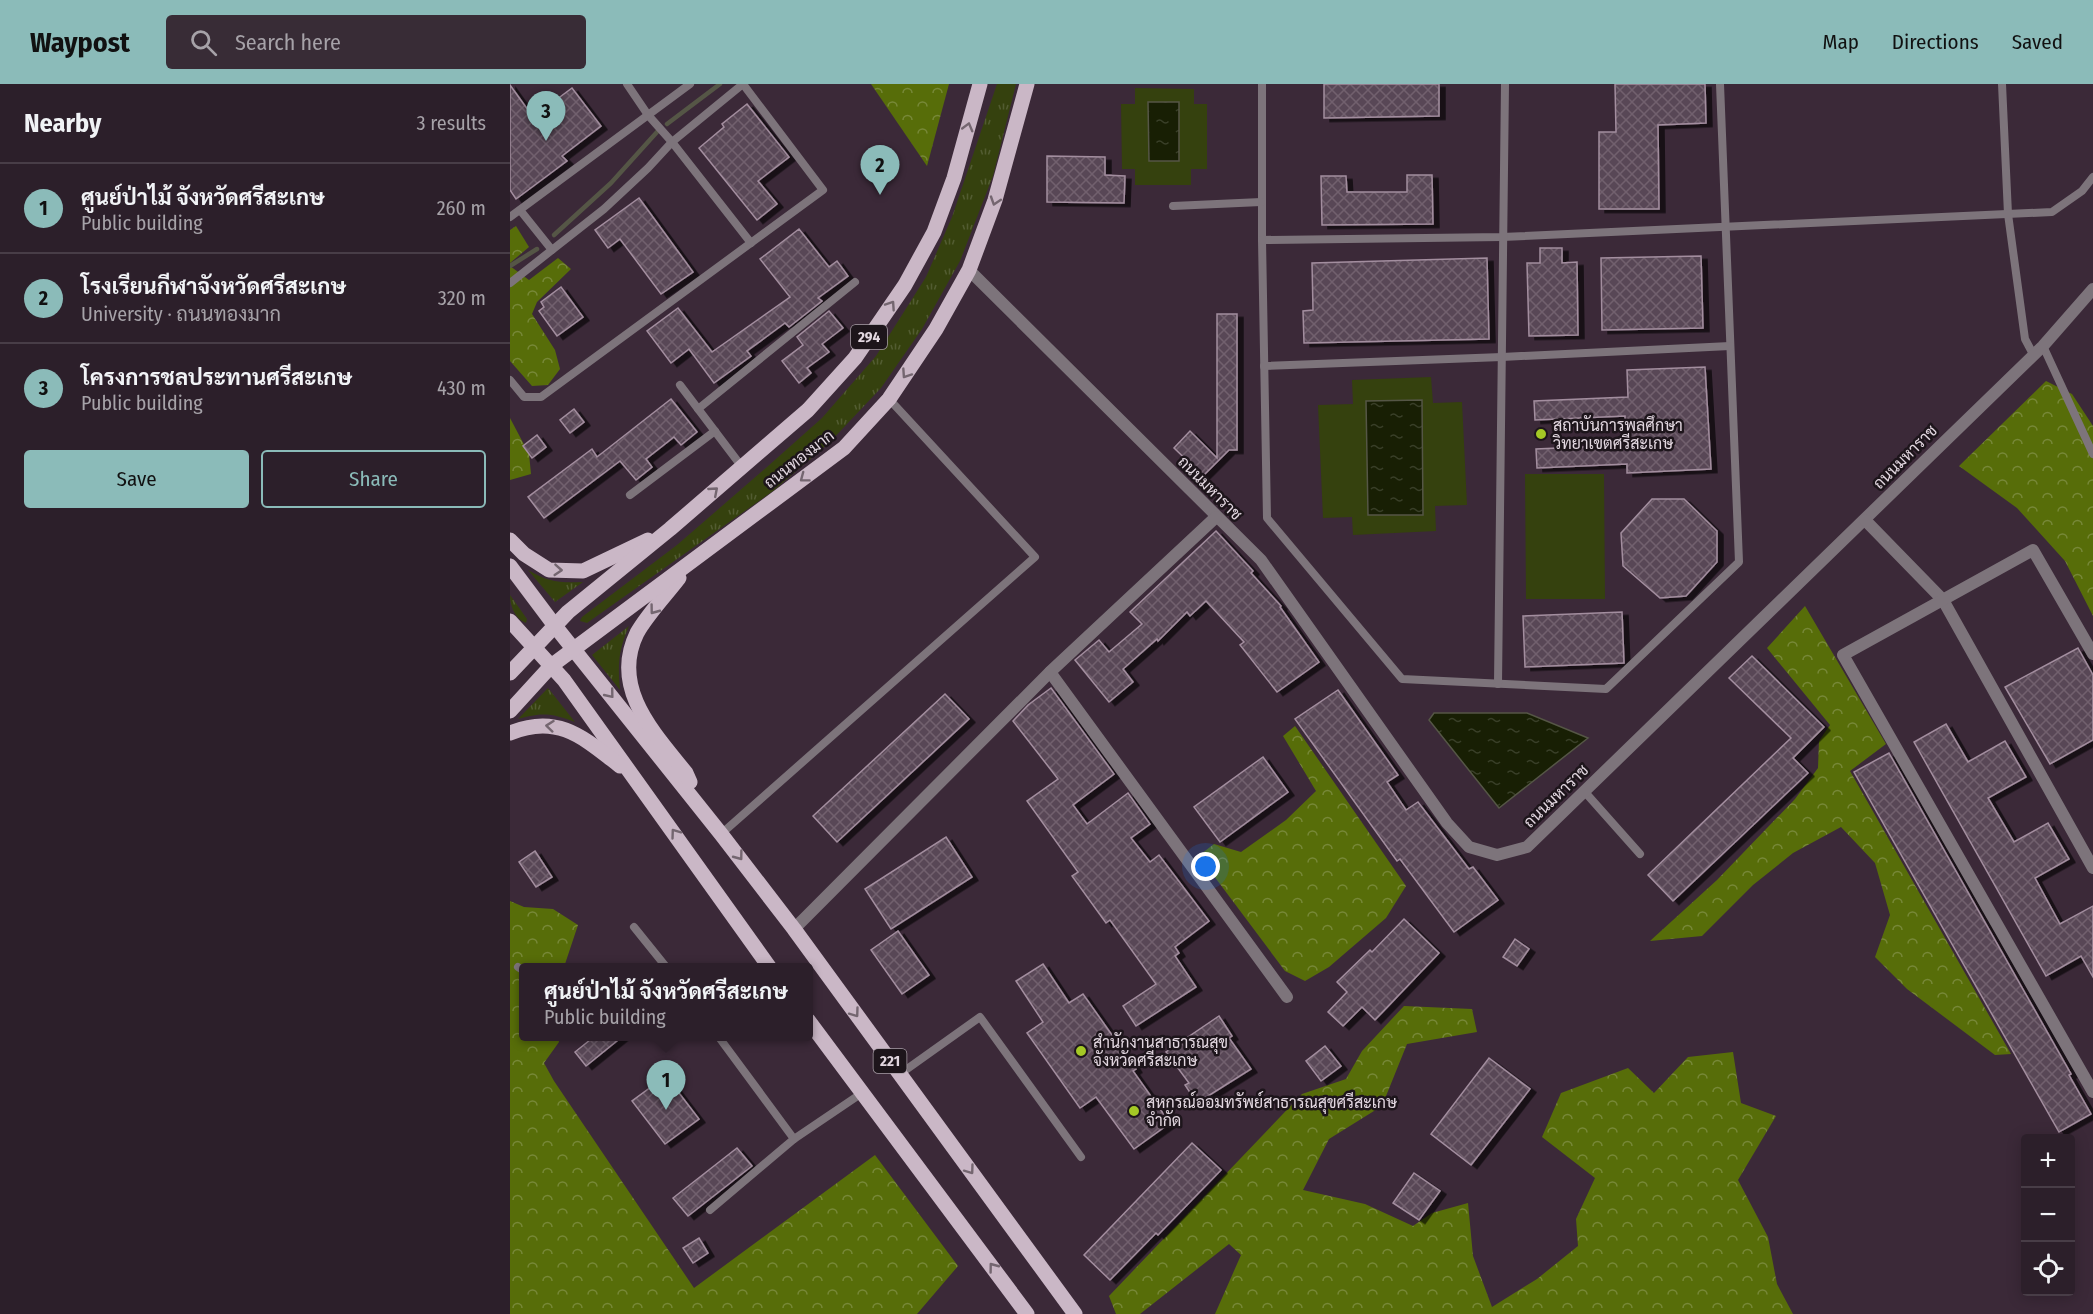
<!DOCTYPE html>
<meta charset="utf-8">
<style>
:root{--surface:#2c1f2a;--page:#382c36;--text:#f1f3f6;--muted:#a6a2a8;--line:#483d47;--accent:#8bbbb9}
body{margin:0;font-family:"Fira Sans Condensed",Sarabun,sans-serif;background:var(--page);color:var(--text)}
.controls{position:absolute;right:18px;bottom:18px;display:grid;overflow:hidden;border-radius:6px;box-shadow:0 3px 15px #0003}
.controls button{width:54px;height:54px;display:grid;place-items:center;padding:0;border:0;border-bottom:2px solid var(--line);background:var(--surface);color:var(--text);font:30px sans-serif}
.you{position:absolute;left:696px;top:783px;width:21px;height:21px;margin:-15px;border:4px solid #fff;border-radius:50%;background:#1a73e8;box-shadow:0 0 0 9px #1a73e833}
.badge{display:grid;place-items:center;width:39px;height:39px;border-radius:50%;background:var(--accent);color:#111;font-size:20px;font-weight:700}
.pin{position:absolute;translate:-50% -50px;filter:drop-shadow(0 2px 3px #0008)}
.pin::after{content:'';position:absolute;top:32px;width:21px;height:18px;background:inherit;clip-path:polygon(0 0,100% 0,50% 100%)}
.popup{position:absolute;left:9px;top:879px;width:294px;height:78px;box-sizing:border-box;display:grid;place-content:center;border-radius:6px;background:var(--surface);filter:drop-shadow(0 2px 4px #0005);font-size:20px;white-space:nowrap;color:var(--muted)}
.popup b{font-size:22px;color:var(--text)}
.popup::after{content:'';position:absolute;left:50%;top:100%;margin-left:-12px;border:12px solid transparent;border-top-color:var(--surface)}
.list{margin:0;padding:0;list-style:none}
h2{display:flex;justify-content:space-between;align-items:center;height:78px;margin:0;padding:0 24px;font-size:26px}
h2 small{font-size:20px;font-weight:400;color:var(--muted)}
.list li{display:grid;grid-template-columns:39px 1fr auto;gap:18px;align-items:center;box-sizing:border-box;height:90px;padding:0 24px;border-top:2px solid var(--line)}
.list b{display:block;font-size:22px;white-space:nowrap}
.list p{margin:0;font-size:20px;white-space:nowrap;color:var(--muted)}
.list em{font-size:20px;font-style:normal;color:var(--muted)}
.actions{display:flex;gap:12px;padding:18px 24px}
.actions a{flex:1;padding:14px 0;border:2px solid var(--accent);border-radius:6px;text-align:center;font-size:21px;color:var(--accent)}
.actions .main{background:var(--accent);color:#111}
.icon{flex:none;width:33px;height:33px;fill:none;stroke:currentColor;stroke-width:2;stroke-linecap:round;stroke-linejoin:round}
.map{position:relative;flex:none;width:1583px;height:1230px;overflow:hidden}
header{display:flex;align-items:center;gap:36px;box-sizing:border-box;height:84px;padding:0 30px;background:var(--accent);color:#111}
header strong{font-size:28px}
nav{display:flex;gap:33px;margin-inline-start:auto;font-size:21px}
.search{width:420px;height:54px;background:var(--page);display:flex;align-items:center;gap:15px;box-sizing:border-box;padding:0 21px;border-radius:6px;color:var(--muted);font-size:22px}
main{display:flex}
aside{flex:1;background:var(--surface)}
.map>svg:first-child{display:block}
.grass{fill:url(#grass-tufts)}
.forest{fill:url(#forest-crowns)}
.pitch{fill:#35410e}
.water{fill:url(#water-ripples);stroke:#555646;stroke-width:1.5}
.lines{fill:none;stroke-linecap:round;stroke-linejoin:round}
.stream{stroke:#555646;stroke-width:4.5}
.building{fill:url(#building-cross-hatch);stroke:#a38e9f;stroke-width:1.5;filter:url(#shadow)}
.service{stroke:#7d747b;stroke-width:8}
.minor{stroke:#7d747b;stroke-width:12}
.primary{stroke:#cab7c6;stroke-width:15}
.oneway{stroke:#746670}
.poi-dot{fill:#a4c825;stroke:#1d151b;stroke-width:2}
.labels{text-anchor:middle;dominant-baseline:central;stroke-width:5;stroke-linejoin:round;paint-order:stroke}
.shield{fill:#1d151b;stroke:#a79da5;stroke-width:1.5}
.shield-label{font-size:15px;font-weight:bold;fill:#e2d7e0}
.poi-label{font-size:16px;fill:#e2d7e0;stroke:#1d151b;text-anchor:start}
.street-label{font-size:16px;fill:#e2d7e0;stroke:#1d151b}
</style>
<header>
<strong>Waypost</strong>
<div class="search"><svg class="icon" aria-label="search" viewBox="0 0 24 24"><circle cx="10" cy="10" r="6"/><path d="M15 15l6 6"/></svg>Search here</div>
<nav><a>Map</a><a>Directions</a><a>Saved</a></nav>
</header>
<main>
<aside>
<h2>Nearby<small>3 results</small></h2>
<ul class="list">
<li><span class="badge">1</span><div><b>ศูนย์ป่าไม้ จังหวัดศรีสะเกษ</b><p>Public building</p></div><em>260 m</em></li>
<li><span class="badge">2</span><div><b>โรงเรียนกีฬาจังหวัดศรีสะเกษ</b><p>University · ถนนทองมาก</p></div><em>320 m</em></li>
<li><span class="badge">3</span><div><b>โครงการชลประทานศรีสะเกษ</b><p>Public building</p></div><em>430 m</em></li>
</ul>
<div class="actions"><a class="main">Save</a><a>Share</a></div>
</aside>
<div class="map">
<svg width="1583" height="1230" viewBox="0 0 1583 1230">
<defs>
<pattern id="grass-tufts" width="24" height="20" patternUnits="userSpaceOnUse" patternTransform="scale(1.5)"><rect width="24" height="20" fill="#35410e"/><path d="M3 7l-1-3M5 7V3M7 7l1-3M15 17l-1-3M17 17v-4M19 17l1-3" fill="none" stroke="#525c31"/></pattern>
<pattern id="forest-crowns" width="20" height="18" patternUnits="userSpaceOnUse" patternTransform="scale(1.5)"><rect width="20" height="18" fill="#576d09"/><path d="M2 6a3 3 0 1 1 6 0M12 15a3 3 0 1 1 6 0" fill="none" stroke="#778838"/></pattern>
<pattern id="water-ripples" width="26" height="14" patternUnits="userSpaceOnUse" patternTransform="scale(1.5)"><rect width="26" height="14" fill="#181f04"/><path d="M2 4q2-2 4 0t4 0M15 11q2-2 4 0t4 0" fill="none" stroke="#393f28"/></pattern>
<pattern id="building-cross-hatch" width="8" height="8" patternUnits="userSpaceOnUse" patternTransform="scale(1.5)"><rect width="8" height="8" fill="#594756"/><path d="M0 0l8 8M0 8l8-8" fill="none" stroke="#71616e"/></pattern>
<filter id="shadow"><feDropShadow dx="6" dy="3.5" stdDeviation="0" flood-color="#0009"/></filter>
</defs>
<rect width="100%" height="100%" fill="#3b2938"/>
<g class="grass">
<polygon points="487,0 506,0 483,92 450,177 412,245 371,304 320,358 263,407 77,539 70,537 72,533 167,461 257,383 312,334 366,272 416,193 442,133"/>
<path d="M 18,486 C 38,498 49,499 73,498 L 45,518 Z"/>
<path d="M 0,511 L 17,535 L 16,539 C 5,535 0,522 0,511 Z"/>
<path d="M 119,542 C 108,568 108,579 110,606 L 82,571 Z"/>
<path d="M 38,604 L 65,638 C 42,629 32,628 8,635 Z"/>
</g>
<g class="forest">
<polygon points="361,0 439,0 417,82"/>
<polygon points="6,142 19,163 0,179 0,146"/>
<polygon points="48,174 61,185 27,218 22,230 45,266 50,285 38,301 22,302 0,277 0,182 19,196"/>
<polygon points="1536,297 1562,310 1583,342 1583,532 1555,477 1507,424 1449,382"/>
<polygon points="0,334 19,370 21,390 0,396"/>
<polygon points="1295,522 1376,660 1340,687 1501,970 1485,971 1397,905 1365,873 1380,831 1365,779 1331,743 1283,769 1243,801 1192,852 1140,857 1207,796 1285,715 1308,684 1309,657 1320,641 1257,564"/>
<polygon points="785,642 896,802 876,834 819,883 795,897 775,887 695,780 691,770 704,760 731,768 776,736 806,707 773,652"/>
<polygon points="0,817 14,823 43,825 68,841 54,883 14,884 14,952 48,953 49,958 34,979 44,997 184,1204 365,1071 448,1182 407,1230 0,1230"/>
<polygon points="894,922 962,925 967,948 897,960 872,1022 819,1055 793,1106 855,1120 903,1142 922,1129 958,1119 963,1172 982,1223 1027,1195 1068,1162 1066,1135 1085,1094 1032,1053 1051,1009 1118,984 1144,1009 1178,973 1223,968 1231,1019 1266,1032 1228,1096 1258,1153 1267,1200 1283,1230 705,1230 731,1171 719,1160 630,1230 606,1230 599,1212 792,1010 836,995 852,967"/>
</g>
<g class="pitch">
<polygon points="625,4 684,5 684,20 697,20 697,85 681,85 681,101 625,101 625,85 612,85 611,20 625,20"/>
<polygon points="921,293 923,319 952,318 957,421 925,422 926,447 843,451 842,433 813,434 808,321 843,320 842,296"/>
<polygon points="1015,390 1094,390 1095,515 1016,515"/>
</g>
<g class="water">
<polygon points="638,18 669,18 669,77 639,77"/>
<polygon points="912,316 913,431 858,431 856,317"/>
<polygon points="924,629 1017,629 1078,654 989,724 919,636"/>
</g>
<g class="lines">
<g class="stream">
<polyline points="157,40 210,0"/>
<polyline points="44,151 101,99 147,48"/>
<polyline points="0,182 27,165"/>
</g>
</g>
<g class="building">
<polygon points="814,0 929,0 929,32 814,34"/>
<polygon points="1105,0 1195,0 1196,39 1148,41 1149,125 1089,125 1089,48 1106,48"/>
<polygon points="0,1 23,33 62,4 91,42 52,72 57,77 6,115 0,106"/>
<polygon points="237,20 279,73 248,97 267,120 247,136 189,64 214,43 212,40"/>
<polygon points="537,72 595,73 595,91 615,92 614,119 537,118"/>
<polygon points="897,91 922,91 923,140 812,141 811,92 836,92 837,108 897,108"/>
<polygon points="129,114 183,188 151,210 110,155 98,164 85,146"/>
<polygon points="289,145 319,183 327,177 338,192 308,214 312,217 279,243 275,239 237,267 241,272 204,299 179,265 161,279 137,247 168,224 202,268 280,213 250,175"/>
<polygon points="1030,164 1052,164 1052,179 1067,178 1068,251 1019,252 1017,179 1030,179"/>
<polygon points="1191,172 1193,244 1092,246 1091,174"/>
<polygon points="977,174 979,255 794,259 793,227 803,226 802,179"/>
<polygon points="51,203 73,233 47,252 29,227 34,223 31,218"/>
<polygon points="319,227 333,244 312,260 319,268 297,284 301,289 289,299 272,277 293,261 287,253"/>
<polygon points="707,230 727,230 727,366 719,366 693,392 664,364 680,347 707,374"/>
<polygon points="1195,283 1201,385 1117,389 1117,380 1027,384 1026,365 1116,361 1115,332 1025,336 1024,317 1118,313 1117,286"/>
<polygon points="161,315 187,348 171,361 164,353 136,375 142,383 126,396 110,377 34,434 18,413 82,365 87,373"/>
<polygon points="64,325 74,338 60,349 50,336"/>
<polygon points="27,351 36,363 22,374 13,362"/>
<polygon points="1142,415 1174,415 1207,447 1207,478 1176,512 1150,514 1113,482 1111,449"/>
<polygon points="706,447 743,487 741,489 771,522 770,523 809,578 767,608 730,561 734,558 696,517 680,532 677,528 648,557 647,555 613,585 623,598 599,618 565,576 589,556 599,568 632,540 620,528"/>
<polygon points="1112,528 1114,579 1015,583 1013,532"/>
<polygon points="1568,564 1583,591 1583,656 1540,680 1495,603"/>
<polygon points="1242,572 1314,643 1283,674 1298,689 1163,817 1138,791 1281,654 1219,594"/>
<polygon points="541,604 604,690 563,721 577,740 618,709 640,740 621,754 640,778 649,771 699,837 665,863 669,869 665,872 686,903 626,942 613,922 646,900 600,836 596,839 562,792 568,788 517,717 548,695 503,637 518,621"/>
<polygon points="828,606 888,691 877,698 896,726 908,718 959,785 963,783 988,816 944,848 890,775 887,777 785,635"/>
<polygon points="435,610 459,635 327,758 303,732"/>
<polygon points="1436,640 1458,678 1495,657 1516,693 1478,714 1504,758 1538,739 1559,775 1525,794 1550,840 1583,822 1583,893 1571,872 1536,892 1404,658"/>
<polygon points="1379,669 1561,990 1559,991 1581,1030 1549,1048 1344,688"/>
<polygon points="753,673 778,708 710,758 684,723"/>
<polygon points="436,753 462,793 381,845 355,805"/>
<polygon points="25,767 42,793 26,803 9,778"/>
<polygon points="894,835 929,869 865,936 852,923 833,942 818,928 837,908 827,898 860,866 862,868"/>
<polygon points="388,847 419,891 392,910 361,866"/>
<polygon points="1005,855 1019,865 1007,882 993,873"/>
<polygon points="533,880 559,919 573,910 626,985 623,987 660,1039 624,1065 586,1013 570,1024 517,949 533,938 506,897"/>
<polygon points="709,932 722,952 719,954 741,985 687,1019 675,1001 679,999 656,968"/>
<polygon points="85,952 113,952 76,982 65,968"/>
<polygon points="815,962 831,982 811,997 796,977"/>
<polygon points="979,974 1020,1005 961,1081 921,1050"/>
<polygon points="156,992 189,1035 155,1060 122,1017"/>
<polygon points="682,1059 711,1086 648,1151 646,1149 600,1196 574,1171"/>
<polygon points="227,1064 242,1082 178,1132 163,1114"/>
<polygon points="904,1089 930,1107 909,1136 883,1119"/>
<polygon points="189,1154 198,1169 183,1179 173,1164"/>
</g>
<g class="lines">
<g class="service">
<polyline points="117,0 138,31 162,58 241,159"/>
<polyline points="752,0 752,156 757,434 892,595 1096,605 1229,478 1210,0"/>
<polyline points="1492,0 1498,130 1515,255 1523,270"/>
<polyline points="663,122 751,118"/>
<polyline points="10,126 42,166"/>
<polyline points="0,133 180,0"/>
<polyline points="752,156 992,153 1542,128 1572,107 1583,93"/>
<polyline points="0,199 94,125 138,84 162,58 233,0 313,106 31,313 14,313 0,296"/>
<polyline points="1533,262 1583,370"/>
<polyline points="754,282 992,273 1220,262"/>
<polyline points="170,301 232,383"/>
<polyline points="188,325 345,198"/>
<polyline points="120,411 205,347"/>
<polyline points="988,600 995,0"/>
<polyline points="1074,707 1130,770"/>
<polyline points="211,750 525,473 379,315"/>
<polyline points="124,843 157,884"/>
<polyline points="8,883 14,887"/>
<polyline points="208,952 284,1055"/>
<polyline points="390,990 470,933 571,1073"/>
<polyline points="200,1126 284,1055 352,1009"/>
</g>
<g class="minor">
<polyline points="459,186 751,476 937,739 959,763 987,771 1017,763 1533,262 1583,205"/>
<polyline points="1355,436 1433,516 1583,784"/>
<polyline points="1583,570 1523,466 1333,571 1583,1008"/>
<polyline points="540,588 777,913"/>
<polyline points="284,845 540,588 706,433"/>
</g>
<g class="primary">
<polyline points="0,456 14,470 39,486 73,487 138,456"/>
<polyline points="0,482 45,542 211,750 284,845 565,1230"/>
<path d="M 169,494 C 156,511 137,531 127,549 C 100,604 144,649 176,689 L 180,698"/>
<polyline points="0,537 54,596 260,884"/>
<polyline points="0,589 58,528 160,445 298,326 345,274 395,201 424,148 444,94 470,0"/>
<polyline points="0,627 41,582 334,364 379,315 426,245 459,186 485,116 517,0"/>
<path d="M 0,649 C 48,629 74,654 110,682"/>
<polyline points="298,936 517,1230"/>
</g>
</g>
<defs><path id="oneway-chevron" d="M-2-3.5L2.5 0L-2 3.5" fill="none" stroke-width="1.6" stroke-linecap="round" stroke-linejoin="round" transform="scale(1.5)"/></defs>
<g class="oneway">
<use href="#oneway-chevron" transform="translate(458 43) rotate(-75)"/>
<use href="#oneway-chevron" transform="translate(485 117) rotate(108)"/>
<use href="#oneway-chevron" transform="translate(381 221) rotate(-56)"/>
<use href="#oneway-chevron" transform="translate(396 290) rotate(124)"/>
<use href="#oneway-chevron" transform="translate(294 394) rotate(143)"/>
<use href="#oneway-chevron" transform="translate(204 407) rotate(-41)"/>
<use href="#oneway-chevron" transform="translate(48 486) rotate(4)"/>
<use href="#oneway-chevron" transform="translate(144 526) rotate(127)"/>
<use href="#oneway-chevron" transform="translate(100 610) rotate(51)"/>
<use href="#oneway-chevron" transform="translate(40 642) rotate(-174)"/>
<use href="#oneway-chevron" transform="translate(165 749) rotate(-126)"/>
<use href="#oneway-chevron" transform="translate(229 772) rotate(53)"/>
<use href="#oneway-chevron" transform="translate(345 929) rotate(54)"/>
<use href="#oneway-chevron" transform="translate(460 1086) rotate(54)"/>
<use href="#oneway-chevron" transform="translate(483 1183) rotate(-127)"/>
</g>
<g class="poi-dot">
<circle cx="1031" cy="350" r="6"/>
<circle cx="571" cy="967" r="6"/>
<circle cx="624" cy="1027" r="6"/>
</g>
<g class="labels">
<g class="shield">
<rect x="341" y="241" width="36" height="24" rx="4.5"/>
<rect x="363.5" y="965" width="33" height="24" rx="4.5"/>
</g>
<g class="shield-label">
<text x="359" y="253">294</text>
<text x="380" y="977">221</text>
</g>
<g class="poi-label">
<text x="1043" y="341">สถาบันการพลศึกษา<tspan x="1043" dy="18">วิทยาเขตศรีสะเกษ</tspan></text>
<text x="583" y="958">สำนักงานสาธารณสุข<tspan x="583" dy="18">จังหวัดศรีสะเกษ</tspan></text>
<text x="636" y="1018">สหกรณ์ออมทรัพย์สาธารณสุขศรีสะเกษ<tspan x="636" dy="18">จำกัด</tspan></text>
</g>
<g class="street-label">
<text transform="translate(1395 373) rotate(-45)">ถนนมหาราช</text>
<text transform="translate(289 375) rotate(-38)">ถนนทองมาก</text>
<text transform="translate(700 404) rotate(45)">ถนนมหาราช</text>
<text transform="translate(1046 712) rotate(-44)">ถนนมหาราช</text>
</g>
</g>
</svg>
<div class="controls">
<button>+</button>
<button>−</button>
<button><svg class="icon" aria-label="locate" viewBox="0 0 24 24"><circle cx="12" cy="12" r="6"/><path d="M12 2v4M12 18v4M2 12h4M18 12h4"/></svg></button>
</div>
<div class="you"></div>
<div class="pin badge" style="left:156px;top:1026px">1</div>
<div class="popup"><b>ศูนย์ป่าไม้ จังหวัดศรีสะเกษ</b>Public building</div>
<div class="pin badge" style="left:370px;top:111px">2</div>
<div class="pin badge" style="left:36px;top:57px">3</div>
</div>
</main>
